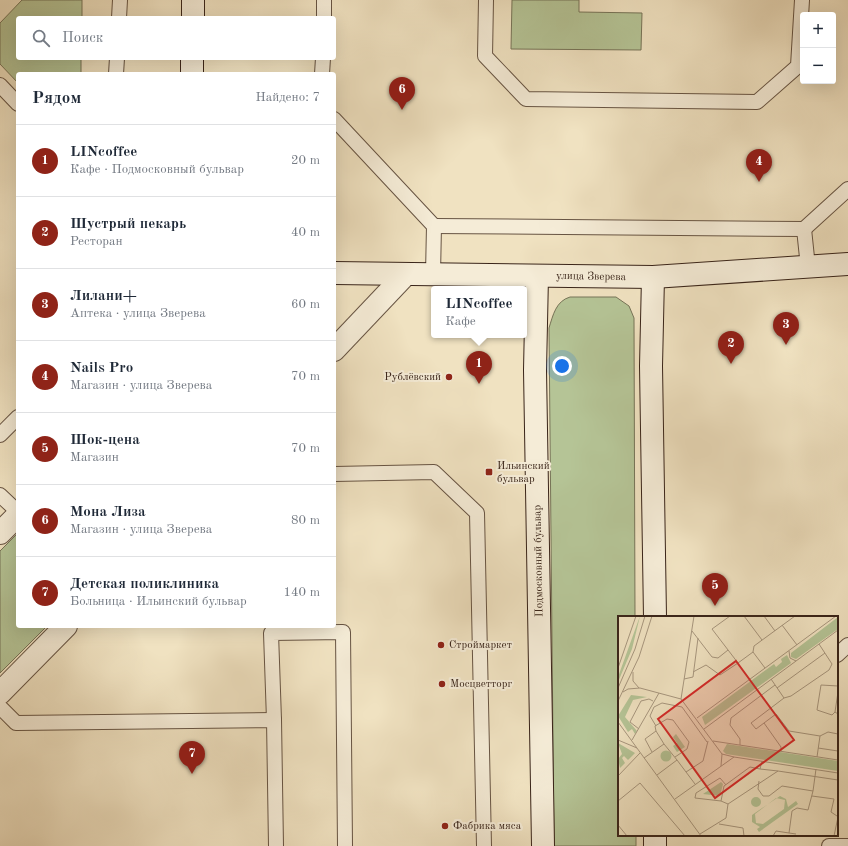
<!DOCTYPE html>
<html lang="ru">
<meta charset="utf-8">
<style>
:root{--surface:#fff;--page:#f6f6f7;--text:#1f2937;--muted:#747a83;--line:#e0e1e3;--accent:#8f2418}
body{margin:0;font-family:"Old Standard TT",serif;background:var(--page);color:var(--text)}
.controls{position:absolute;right:12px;top:12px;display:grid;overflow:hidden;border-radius:4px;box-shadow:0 4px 16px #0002}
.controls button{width:36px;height:36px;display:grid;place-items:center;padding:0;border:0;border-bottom:1px solid var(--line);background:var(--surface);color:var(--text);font:20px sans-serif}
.you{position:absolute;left:562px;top:366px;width:14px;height:14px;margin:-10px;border:3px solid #fff;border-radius:50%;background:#1a73e8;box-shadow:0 0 0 6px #1a73e833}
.badge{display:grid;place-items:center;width:26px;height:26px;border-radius:50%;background:var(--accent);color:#fff;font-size:13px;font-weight:700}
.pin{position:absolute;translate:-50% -33px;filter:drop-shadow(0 1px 2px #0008)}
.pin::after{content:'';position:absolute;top:21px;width:14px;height:12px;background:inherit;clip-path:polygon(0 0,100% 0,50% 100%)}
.popup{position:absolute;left:431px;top:286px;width:96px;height:52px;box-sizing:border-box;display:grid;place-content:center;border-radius:4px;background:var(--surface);filter:drop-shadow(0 1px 3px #0005);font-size:13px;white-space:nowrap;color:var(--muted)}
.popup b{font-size:15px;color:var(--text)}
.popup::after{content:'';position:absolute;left:50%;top:100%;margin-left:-8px;border:8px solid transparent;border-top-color:var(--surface)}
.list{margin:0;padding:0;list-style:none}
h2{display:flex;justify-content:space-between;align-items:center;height:52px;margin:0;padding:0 16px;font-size:17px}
h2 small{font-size:13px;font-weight:400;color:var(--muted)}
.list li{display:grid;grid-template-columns:26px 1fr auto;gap:12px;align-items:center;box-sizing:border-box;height:72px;padding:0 16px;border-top:1px solid var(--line)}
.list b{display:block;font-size:15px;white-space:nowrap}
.list p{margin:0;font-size:13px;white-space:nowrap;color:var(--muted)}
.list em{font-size:13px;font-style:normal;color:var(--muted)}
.icon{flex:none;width:22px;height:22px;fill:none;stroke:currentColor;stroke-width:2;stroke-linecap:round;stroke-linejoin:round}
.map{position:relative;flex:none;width:848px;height:846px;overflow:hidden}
.search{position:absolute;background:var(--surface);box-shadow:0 4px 16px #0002;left:16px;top:16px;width:320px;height:44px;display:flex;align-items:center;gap:10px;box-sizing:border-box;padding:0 14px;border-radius:4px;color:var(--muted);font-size:15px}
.panel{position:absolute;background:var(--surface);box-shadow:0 4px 16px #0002;left:16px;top:72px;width:320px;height:556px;border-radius:4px}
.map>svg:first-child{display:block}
.green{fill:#b5c496;stroke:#777458}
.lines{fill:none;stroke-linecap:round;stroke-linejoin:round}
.lane-casing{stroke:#675443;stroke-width:16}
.street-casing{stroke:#675443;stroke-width:24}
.secondary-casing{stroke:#392419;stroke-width:24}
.lane{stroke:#f5ecd7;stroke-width:14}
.street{stroke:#f5ecd7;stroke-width:22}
.secondary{stroke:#f5ecd7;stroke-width:22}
.poi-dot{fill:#8f2418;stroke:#f5ecd7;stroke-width:1.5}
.labels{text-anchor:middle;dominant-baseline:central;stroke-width:4;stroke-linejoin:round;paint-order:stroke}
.street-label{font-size:11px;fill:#392419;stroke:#f5ecd7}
.poi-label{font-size:11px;fill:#392419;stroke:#f5ecd7;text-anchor:start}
.inset-road{fill:none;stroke:#a7967e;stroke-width:1}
.view{fill:#d62828;fill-opacity:0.15;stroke:#d62828;stroke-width:2}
.inset-edge{fill:none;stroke:#392419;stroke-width:2}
</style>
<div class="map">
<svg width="848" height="846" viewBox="0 0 848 846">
<rect width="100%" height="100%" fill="#f0e2c1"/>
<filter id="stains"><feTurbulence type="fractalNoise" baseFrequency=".005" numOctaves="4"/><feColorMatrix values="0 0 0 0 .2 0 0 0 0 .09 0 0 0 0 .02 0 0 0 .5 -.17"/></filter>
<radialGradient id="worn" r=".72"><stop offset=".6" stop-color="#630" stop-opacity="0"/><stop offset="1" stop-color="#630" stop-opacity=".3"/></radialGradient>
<g class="green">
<polygon points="22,0 82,0 82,18 18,18 18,58 81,58 81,74 18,74 18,83 0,64 0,23"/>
<polygon points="512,0 579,0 579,12 642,13 641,50 511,49"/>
<path d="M 570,297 L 616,297 L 629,306 L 634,318 L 635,617 L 619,617 L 619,835 L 636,835 L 636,846 L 554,846 L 549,328 C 553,315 556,301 570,297 Z"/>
<polygon points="18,533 18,626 47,626 0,673 0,551"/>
</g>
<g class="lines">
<g class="lane-casing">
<g id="lane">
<polyline points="486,0 485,56 526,99 757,102 798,66 802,0"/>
<polyline points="119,18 120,0"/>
<polyline points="324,18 324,0"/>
<polyline points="116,74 117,58"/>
<polyline points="322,74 323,58"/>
<polyline points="0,85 18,104"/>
<polyline points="334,119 434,226 433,274"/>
<polyline points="434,226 804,229 848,189"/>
<polyline points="804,229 808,267"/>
<polyline points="0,435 18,417"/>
<polyline points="334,474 434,472 477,513 484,846"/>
<polyline points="0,495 18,512"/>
<polyline points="837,655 848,645"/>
<polyline points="0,707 16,723 274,720 276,846"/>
<polyline points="274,720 271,633 343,632 345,846"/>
<polyline points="829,846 848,846"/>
</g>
</g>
<g class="street-casing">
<g id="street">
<polyline points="334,350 406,274"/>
<polyline points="0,533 18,515"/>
<polyline points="0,693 66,626"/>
</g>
</g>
<g class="secondary-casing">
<g id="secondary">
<polyline points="193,18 193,0"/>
<polyline points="192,74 192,58"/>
<polyline points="334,273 653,277 848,264"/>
<polyline points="537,276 535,370 543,846"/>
<polyline points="653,277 651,366 655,617"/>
<polyline points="655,835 655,846"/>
</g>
</g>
<use href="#lane" class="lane"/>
<use href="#street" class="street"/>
<use href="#secondary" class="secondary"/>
</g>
<g class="poi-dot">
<circle cx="449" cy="377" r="4"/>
<rect x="485" y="468" width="8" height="8" rx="2"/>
<circle cx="441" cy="645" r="4"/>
<circle cx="442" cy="684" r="4"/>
<circle cx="445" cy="826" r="4"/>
</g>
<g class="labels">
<g class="street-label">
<text transform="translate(591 277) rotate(1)">улица Зверева</text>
<text transform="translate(539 561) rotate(-91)">Подмосковный бульвар</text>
</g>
<g class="poi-label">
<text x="441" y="377" text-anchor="end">Рублёвский</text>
<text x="497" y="466">Ильинский<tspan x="497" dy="13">бульвар</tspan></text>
<text x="449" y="645">Строймаркет</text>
<text x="450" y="684">Мосцветторг</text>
<text x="453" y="826">Фабрика мяса</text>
</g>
</g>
<g transform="translate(618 616)">
<rect width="220" height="220" fill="#f0e2c1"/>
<path d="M 22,0 L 14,33 L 0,66 L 0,61 ZM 220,1 L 220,13 L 178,43 L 173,41 L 173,37 ZM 169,39 L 173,47 L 87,109 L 84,101 L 156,48 L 158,51 L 164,46 L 163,43 ZM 13,79 L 29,81 L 15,84 L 7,101 L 19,115 L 17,118 L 14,113 L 10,116 L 0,100 ZM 58,118 L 67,131 L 59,136 L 55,130 L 59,127 L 55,121 ZM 0,127 L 17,137 L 10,144 L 6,140 L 4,142 L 7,147 L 2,152 L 0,143 L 4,138 ZM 109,128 L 220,145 L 220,155 L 108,138 L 105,135 ZM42.5 140a5.5 5.5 0 1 1 11 0a5.5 5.5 0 1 1-11 0ZM 103,166 L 105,168 L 102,180 L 85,178 ZM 162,180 L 168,183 L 170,191 L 178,185 L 180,188 L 141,216 L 139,213 L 142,211 L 134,206 L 134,199 ZM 158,182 L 167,184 L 166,193 L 145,208 L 138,207 L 137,198 ZM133 186a5 5 0 1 1 10 0a5 5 0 1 1-10 0Z" fill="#b5c496" fill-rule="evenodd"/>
<path class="inset-road" d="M 112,0 L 94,13 L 120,47 L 135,36M 126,0 L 144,24M 146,0 L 157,15M 164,9 L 179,29M 74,15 L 94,41 L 100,42 L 110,34M 171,35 L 172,42 L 178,45M 0,52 L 18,0M 147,52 L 135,36 L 136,30 L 177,0M 15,56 L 15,65 L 21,72M 75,56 L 88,49 L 102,59 L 120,47M 66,63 L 75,61 L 80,22M 153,63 L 166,82 L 173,80 L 211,54 L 214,48 L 201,28M 0,72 L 17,33 L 27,0M 159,72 L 207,37M 5,76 L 10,73 L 22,72 L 63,83 L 104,138 L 103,150M 220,76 L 217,96 L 220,98M 63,83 L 76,0M 0,85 L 21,41 L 34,0M 217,96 L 214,99 L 199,94 L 203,69 L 220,70M 79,102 L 218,0M 0,106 L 83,220M 146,107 L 138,113 L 133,107 L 166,82M 38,110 L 32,100 L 36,91 L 44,87 L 64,91 L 89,126M 21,113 L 12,106 L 23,85 L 31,83 L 35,85M 86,113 L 220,14M 202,120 L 210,116 L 220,118M 0,124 L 19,132M 14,124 L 41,77M 95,125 L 220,144M 122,129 L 122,123 L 112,109 L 113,102 L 157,69M 200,132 L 220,135M 163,135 L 163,131 L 146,107 L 158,98 L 171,115 L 202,120 L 199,141M 34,136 L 27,123 L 38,115 L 37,110 L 49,103 L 55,104 L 71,126 L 69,133 L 57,141M 104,138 L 116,141M 26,142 L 46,128 L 38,115M 59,144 L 77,168M 160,155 L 220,164M 68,156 L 85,145 L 90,125M 39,159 L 59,144 L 46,128M 0,160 L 22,137M 141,165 L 140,173 L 145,180 L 151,180 L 164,170 L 195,175 L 198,153M 194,180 L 216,183 L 213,196 L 219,200M 57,183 L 116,141 L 220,157M 0,185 L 22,167 L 67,220M 103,185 L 77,182 L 78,177 L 102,162 L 108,169M 110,188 L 103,185 L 106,170 L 132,151 L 142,153M 101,208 L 125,212 L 126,220M 0,209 L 9,220M 82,218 L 108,202 L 110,188 L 160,155 L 142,153 L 144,145M 178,218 L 171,217 L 174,195 L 179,192 L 190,194 L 195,175M 155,220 L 158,215 L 171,217M 216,220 L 220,201"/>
<path class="view" d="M 118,45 L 176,124 L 97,182 L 40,103 Z"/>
<rect width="220" height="220" class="inset-edge"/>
</g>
<rect width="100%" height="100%" filter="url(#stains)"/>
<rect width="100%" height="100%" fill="url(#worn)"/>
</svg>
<div class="controls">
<button>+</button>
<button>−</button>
</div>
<div class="you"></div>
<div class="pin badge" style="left:479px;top:384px">1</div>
<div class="popup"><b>LINcoffee</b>Кафе</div>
<div class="pin badge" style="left:731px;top:364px">2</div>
<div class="pin badge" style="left:786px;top:345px">3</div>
<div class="pin badge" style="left:759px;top:182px">4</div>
<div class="pin badge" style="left:715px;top:606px">5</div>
<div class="pin badge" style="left:402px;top:110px">6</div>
<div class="pin badge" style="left:192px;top:774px">7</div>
<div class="search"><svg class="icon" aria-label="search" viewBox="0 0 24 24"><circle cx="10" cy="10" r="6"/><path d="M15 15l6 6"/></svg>Поиск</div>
<section class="panel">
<h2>Рядом<small>Найдено: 7</small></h2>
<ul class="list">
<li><span class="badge">1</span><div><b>LINcoffee</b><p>Кафе · Подмосковный бульвар</p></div><em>20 m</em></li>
<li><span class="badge">2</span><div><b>Шустрый пекарь</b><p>Ресторан</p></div><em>40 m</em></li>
<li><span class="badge">3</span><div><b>Лилани+</b><p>Аптека · улица Зверева</p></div><em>60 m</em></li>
<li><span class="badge">4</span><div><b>Nails Pro</b><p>Магазин · улица Зверева</p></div><em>70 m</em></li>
<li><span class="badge">5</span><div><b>Шок-цена</b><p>Магазин</p></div><em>70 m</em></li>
<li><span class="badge">6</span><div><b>Мона Лиза</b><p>Магазин · улица Зверева</p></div><em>80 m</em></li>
<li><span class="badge">7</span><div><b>Детская поликлиника</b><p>Больница · Ильинский бульвар</p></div><em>140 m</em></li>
</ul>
</section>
</div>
